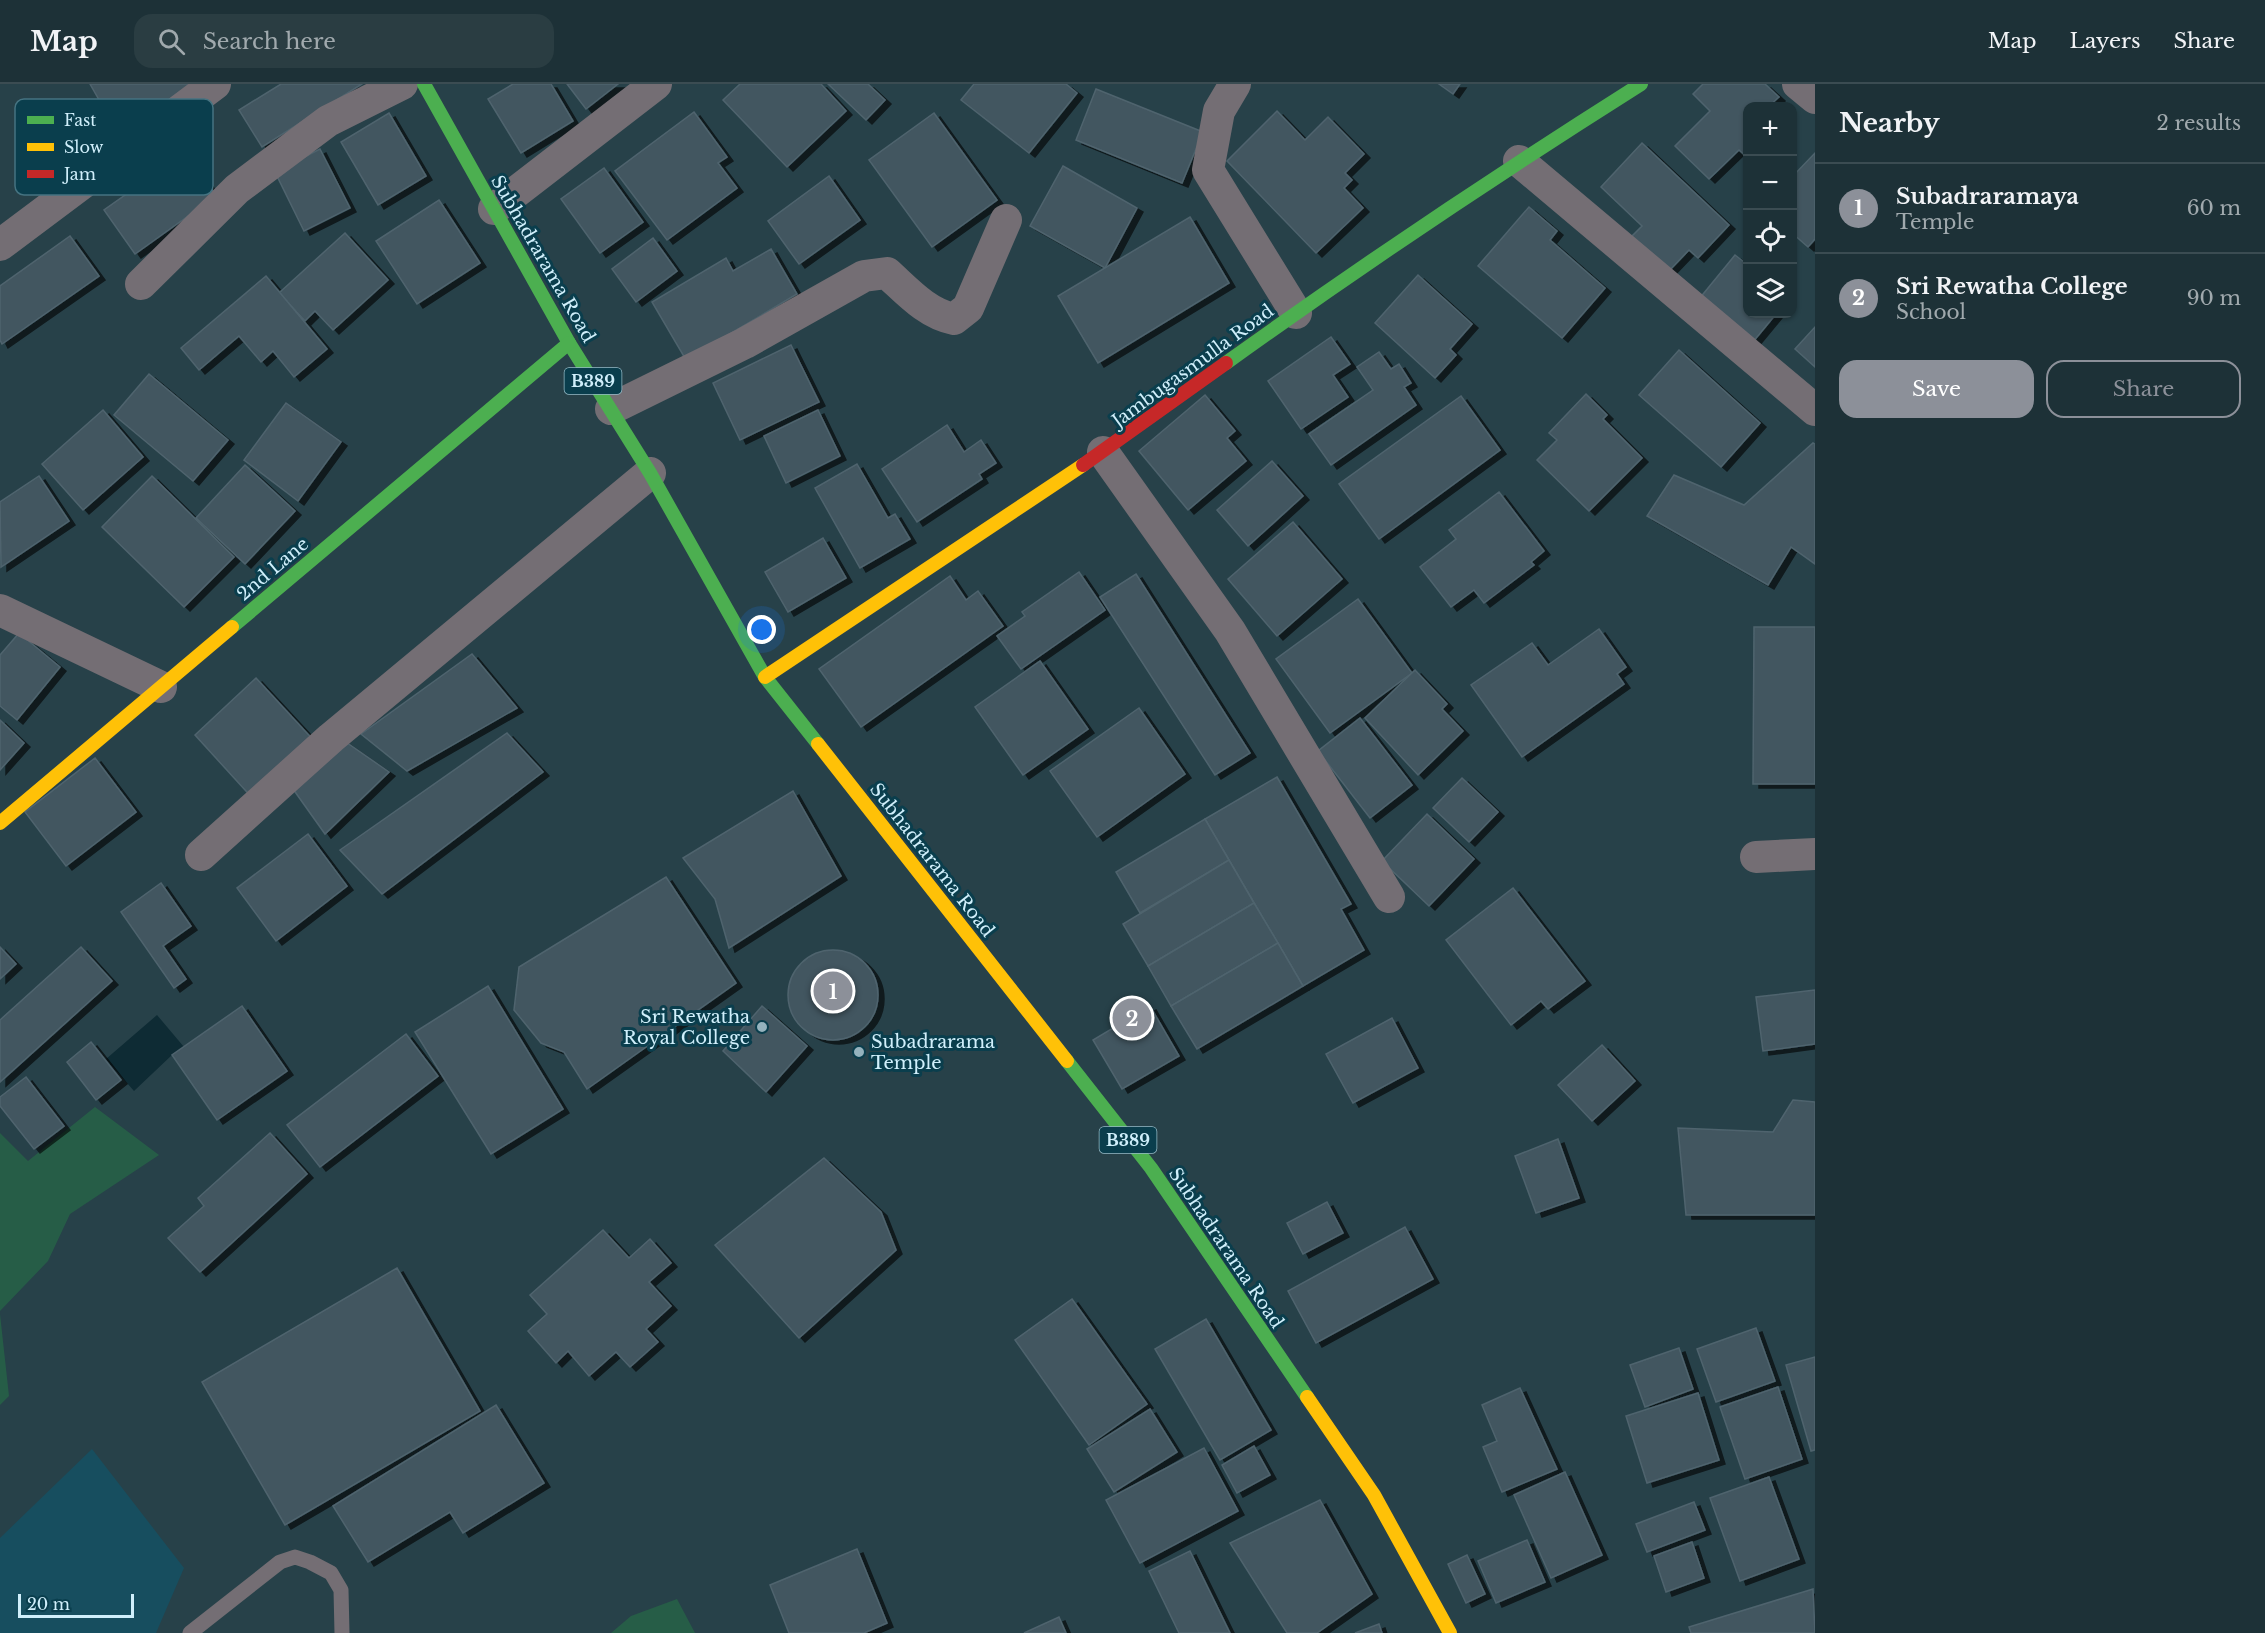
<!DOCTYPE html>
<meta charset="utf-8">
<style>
:root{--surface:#1d3137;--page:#2a3d42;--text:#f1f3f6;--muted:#a0a9ad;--line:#3b4c52;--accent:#8c9099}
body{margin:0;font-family:"Libre Baskerville",serif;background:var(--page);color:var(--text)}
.controls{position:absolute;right:18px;top:18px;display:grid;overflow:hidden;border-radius:12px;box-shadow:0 2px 4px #0004}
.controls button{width:54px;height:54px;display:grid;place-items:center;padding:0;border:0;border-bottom:2px solid var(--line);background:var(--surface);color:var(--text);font:30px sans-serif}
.scale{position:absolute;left:18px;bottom:15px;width:116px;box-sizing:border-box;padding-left:6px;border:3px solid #d0effb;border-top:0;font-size:16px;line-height:21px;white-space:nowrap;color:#d0effb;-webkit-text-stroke:4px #0a3e4d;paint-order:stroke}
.you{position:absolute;left:762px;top:546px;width:21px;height:21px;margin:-15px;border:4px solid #fff;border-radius:50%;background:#1a73e8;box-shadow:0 0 0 9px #1a73e833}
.badge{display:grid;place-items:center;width:39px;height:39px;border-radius:50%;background:var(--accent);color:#fff;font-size:20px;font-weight:700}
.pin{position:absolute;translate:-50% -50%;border:3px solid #fff;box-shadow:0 2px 6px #0006}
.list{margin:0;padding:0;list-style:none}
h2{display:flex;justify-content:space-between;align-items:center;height:78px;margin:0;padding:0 24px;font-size:26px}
h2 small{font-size:20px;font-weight:400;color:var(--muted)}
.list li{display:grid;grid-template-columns:39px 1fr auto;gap:18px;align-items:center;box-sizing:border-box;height:90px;padding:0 24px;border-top:2px solid var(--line)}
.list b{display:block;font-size:22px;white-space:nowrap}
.list p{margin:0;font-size:20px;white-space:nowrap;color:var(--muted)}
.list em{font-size:20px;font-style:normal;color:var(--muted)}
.actions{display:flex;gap:12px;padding:18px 24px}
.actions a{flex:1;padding:14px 0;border:2px solid var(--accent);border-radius:18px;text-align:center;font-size:21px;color:var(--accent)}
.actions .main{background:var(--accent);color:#fff}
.icon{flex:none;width:33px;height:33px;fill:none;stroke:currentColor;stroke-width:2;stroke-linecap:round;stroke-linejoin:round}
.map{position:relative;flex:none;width:1815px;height:1549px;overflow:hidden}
header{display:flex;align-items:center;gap:36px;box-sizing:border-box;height:84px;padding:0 30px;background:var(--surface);border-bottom:2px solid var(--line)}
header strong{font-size:28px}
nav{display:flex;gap:33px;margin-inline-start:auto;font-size:21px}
.search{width:420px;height:54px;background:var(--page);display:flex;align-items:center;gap:15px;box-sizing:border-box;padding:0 21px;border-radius:18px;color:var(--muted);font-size:22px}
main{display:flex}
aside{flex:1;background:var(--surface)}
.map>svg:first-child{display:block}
.built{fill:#174e5f}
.green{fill:#265d47}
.water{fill:#0e2b34}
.building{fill:#425660;stroke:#4f646e;stroke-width:1.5;filter:url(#shadow)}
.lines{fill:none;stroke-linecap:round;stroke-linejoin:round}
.lane{stroke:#746e74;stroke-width:15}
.street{stroke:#746e74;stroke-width:32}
.fast{stroke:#4caf50;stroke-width:14}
.slow{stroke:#ffc107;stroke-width:14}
.jam{stroke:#c62828;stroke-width:14}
.poi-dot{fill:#95b2bd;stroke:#0a3e4d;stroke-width:2}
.labels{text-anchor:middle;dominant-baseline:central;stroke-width:6;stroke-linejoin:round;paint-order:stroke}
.shield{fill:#0a3e4d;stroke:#95bac7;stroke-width:1.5}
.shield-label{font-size:16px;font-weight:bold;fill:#d0effb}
.street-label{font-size:18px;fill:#d0effb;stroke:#0a3e4d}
.poi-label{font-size:18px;fill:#d0effb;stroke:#0a3e4d;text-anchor:end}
.key{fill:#0a3e4d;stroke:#457381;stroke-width:1.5}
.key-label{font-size:16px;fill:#d0effb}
</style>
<header>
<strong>Map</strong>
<div class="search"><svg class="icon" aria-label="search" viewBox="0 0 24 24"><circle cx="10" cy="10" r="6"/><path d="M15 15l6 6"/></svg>Search here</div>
<nav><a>Map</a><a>Layers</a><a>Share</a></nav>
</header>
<main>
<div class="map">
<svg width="1815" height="1549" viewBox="0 0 1815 1549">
<defs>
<filter id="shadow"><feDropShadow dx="6" dy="4" stdDeviation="0" flood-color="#0009"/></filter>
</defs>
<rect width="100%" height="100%" fill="#274149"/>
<polygon class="built" points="92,1365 184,1484 156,1549 0,1549 0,1454"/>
<g class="green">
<polygon points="95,1023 159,1071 70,1130 48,1177 0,1227 0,1049 28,1077"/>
<polygon points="0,1230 9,1312 0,1321"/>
<polygon points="677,1515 695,1549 611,1549 631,1532"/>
</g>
<polygon class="water" points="157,931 184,963 172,971 134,1007 106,975"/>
<g class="building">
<polygon points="90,0 202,0 118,49"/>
<polygon points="281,0 362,0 262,63 239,26"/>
<polygon points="513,0 551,0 573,37 521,69 488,15"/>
<polygon points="567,0 618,0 586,25"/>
<polygon points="740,0 821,0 846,27 787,83 723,16"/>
<polygon points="828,0 868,0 885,16 866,36"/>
<polygon points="974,0 1066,0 1077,9 1029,69 961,16"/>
<polygon points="1439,0 1460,0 1453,10"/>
<polygon points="1703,0 1765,0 1779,13 1769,22 1748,22 1748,74 1739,66 1709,95 1675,62 1710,27 1693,10"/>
<polygon points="1096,5 1203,48 1182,99 1076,56"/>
<polygon points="1277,27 1305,56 1328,33 1364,70 1345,89 1352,96 1344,104 1363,124 1316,169 1227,77"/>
<polygon points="694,28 727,73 718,79 737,104 667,156 615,87"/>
<polygon points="389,29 426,92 378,121 341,58"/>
<polygon points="934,29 997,116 932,163 869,76"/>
<polygon points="1642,59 1729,141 1698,174 1689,166 1668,188 1631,153 1642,142 1601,103"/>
<polygon points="320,65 350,124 304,147 275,88"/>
<polygon points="186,68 216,112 135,170 104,126"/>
<polygon points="1815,69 1815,155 1808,163 1792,149 1792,93"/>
<polygon points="1063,82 1137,124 1105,184 1030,142"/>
<polygon points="604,84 643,138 600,169 561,115"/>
<polygon points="829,92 860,136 799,180 768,137"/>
<polygon points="439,116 480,179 417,220 376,157"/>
<polygon points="1529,123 1557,147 1550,156 1605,204 1562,254 1478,182"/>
<polygon points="1190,133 1229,199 1098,279 1058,212"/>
<polygon points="345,149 388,196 333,246 315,227 305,237 279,209"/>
<polygon points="70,152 99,192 2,260 0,256 0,202"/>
<polygon points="653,154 677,187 636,218 612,185"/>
<polygon points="771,165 797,210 686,276 652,218 726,174 733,187"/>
<polygon points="1735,171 1748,181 1748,230 1776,230 1748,264 1695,220"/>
<polygon points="1418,191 1472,240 1450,265 1456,271 1435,294 1375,239"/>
<polygon points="266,192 327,265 294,293 273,267 261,278 239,252 199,286 181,264"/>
<polygon points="1815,243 1815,283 1795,265"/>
<polygon points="1331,253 1350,280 1333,291 1348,313 1301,345 1268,297"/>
<polygon points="791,261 819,318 740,356 713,299"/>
<polygon points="1679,266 1760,339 1721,383 1639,311"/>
<polygon points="1379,268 1391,285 1399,280 1411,299 1404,303 1416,321 1331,381 1309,350 1373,306 1357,283"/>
<polygon points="149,290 228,356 193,397 114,331"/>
<polygon points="1586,310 1607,331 1603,335 1642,374 1589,427 1537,376 1557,356 1549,349"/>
<polygon points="1205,311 1235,347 1227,354 1246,377 1188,426 1139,367"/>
<polygon points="1461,312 1500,366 1379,455 1339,400"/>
<polygon points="286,319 341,358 298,417 244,376"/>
<polygon points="103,326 143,373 83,426 42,380"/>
<polygon points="818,326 840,372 786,399 764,352"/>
<polygon points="947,341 964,368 981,356 996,379 979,390 982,395 917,438 882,385"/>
<polygon points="1813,359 1815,360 1815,480 1791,463 1768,501 1647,432 1674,391 1744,421"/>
<polygon points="1272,377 1303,412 1248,462 1217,426"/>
<polygon points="857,380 888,434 895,430 910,455 860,484 815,404"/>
<polygon points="245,381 295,427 245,480 196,434"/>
<polygon points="39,392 69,437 1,483 0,418"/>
<polygon points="152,392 234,473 184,523 102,443"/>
<polygon points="1499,408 1544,467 1531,478 1534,481 1484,519 1474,506 1451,523 1420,483 1456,455 1449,446"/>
<polygon points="1293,438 1342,495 1277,552 1228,495"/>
<polygon points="823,454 846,494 788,528 765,488"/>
<polygon points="1079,488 1105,526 1021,585 997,552 1025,532 1022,528"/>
<polygon points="1136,490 1250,669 1215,691 1100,513"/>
<polygon points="950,492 966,516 978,507 1003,542 861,643 819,585"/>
<polygon points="1358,515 1412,589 1330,649 1276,575"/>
<polygon points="1754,543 1815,543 1815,700 1753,700"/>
<polygon points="1599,545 1626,583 1617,590 1624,600 1522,673 1471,601 1532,559 1548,581"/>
<polygon points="19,549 60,583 17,636 0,622 0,571"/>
<polygon points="472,570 517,624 407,687 361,650"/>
<polygon points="1040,577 1088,645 1023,691 975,623"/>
<polygon points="1415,586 1447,620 1442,625 1463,647 1418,691 1365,634"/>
<polygon points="256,594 317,660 255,717 195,651"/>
<polygon points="1139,624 1185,690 1097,753 1050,687"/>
<polygon points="1360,634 1412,701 1370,734 1318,667"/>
<polygon points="0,636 24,659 0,686"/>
<polygon points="507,649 543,688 382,810 340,766"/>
<polygon points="343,656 389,688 325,750 293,705"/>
<polygon points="95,674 136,728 66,782 25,728"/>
<polygon points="1277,693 1351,820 1341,825 1364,866 1303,902 1205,735"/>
<polygon points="1462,694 1498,728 1469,758 1433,724"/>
<polygon points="793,707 841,792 729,864 715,815 683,774"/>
<polygon points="1427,730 1474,775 1429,822 1382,777"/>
<polygon points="1205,735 1229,776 1140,829 1116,788"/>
<polygon points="308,750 347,802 276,857 237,804"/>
<polygon points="1229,776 1254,819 1148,882 1123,840"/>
<polygon points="666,793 736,899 587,1005 564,968 541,959 514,926 519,883"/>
<polygon points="161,799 191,842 163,862 186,895 174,904 121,828"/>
<polygon points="1513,804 1585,897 1548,925 1541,917 1511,941 1446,856"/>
<polygon points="1254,819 1278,859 1171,922 1148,882"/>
<polygon points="1278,859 1303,902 1197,965 1171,922"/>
<polygon points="0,863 16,880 0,895"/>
<polygon points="81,863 112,897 0,998 0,936"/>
<circle cx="833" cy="911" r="45"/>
<polygon points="488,902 563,1025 491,1070 415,948"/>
<polygon points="1815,906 1815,960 1763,967 1756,913"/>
<polygon points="242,922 287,987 217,1036 172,971"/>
<polygon points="762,922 807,962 766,1008 723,967"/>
<polygon points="1150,922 1179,972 1122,1005 1093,956"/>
<polygon points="1392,934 1418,984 1353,1019 1326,970"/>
<polygon points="406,950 438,992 320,1083 287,1041"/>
<polygon points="91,958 121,996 96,1016 67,978"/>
<polygon points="1602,961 1635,997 1592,1037 1558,1001"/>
<polygon points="26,993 64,1042 34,1065 0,1022 0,1013"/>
<polygon points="1793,1016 1815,1018 1815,1131 1686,1131 1678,1044 1773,1048"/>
<polygon points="270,1049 307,1090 200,1188 168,1154 204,1122 198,1114"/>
<polygon points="1558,1055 1579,1114 1536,1129 1515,1072"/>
<polygon points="824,1074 881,1128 896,1166 799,1254 715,1161"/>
<polygon points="1327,1118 1343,1149 1303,1170 1287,1139"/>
<polygon points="1405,1143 1433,1195 1316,1259 1288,1207"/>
<polygon points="603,1146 629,1174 650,1155 671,1179 649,1198 671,1222 646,1245 658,1258 630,1283 616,1268 589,1292 568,1267 556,1279 528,1247 547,1230 530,1211"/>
<polygon points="397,1184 480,1327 285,1441 202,1298"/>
<polygon points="1072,1215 1147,1320 1089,1361 1015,1256"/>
<polygon points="1206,1235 1271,1346 1220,1376 1155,1265"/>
<polygon points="1756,1244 1775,1297 1716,1318 1697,1265"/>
<polygon points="1679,1264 1693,1305 1645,1323 1630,1281"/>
<polygon points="1815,1273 1815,1366 1811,1367 1786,1281"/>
<polygon points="1778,1303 1802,1375 1745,1395 1720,1323"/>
<polygon points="1520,1304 1557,1385 1502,1408 1483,1363 1497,1357 1482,1321"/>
<polygon points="1698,1309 1719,1376 1647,1399 1626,1332"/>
<polygon points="496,1321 544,1399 463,1449 450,1428 368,1478 333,1422"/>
<polygon points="1150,1325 1177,1368 1114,1408 1087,1365"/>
<polygon points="1254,1362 1270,1391 1237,1409 1222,1381"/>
<polygon points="1204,1364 1238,1427 1140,1479 1106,1416"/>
<polygon points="1565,1388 1602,1471 1551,1494 1514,1411"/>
<polygon points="1769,1393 1799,1475 1740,1497 1710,1414"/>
<polygon points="1320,1416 1372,1510 1317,1549 1287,1549 1230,1459"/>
<polygon points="1694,1418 1705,1446 1647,1468 1636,1440"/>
<polygon points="1527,1456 1545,1498 1496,1519 1478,1477"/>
<polygon points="1692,1458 1704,1494 1666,1508 1654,1472"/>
<polygon points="857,1465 887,1539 864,1549 789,1549 770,1501"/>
<polygon points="1190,1467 1230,1549 1179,1549 1149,1487"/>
<polygon points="1467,1471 1485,1510 1466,1519 1448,1480"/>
<polygon points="1813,1505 1815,1549 1691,1549 1689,1543"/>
<polygon points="1059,1533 1066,1549 1024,1549"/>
<polygon points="1379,1540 1382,1549 1355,1549"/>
</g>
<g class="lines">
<polyline class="lane" points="190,1549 280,1478 295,1473 310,1478 331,1489 341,1506 342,1549"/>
<g class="street">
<polyline points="1235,0 1219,27 1208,86 1296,229"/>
<polyline points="1798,0 1815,14"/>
<polyline points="1519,77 1815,326"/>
<polyline points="494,125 656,0"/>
<polyline points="0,161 215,0"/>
<polyline points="141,200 237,105 328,37 402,0"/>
<path d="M 611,325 L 745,259 L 864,192 L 887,189 C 907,207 927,230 954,235 L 968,224 L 1006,136"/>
<polyline points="1103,368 1230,547 1389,813"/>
<polyline points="0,526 161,603"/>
<polyline points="201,771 331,654 650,389"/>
<polyline points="1756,773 1815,770"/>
</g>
<g class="fast">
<polyline points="424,0 569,259 650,389 765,593 818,660"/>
<path d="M 1226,279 C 1361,182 1500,89 1641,0"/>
<polyline points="232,543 569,259"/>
<polyline points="1067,977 1151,1084 1307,1313"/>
</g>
<g class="slow">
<polyline points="765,593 1083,381"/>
<polyline points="818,660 1067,977"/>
<polyline points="0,739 232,543"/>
<polyline points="1307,1313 1374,1411 1450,1549"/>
</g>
<polyline class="jam" points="1083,381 1226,279"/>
</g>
<g class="poi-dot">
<circle cx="762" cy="943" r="6"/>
<circle cx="859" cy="968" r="6"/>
</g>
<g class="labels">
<g class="shield">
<rect x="564.5" y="284" width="57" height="26" rx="4.5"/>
<rect x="1099.5" y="1043" width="57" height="26" rx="4.5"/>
</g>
<g class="shield-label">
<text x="593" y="297">B389</text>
<text x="1128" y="1056">B389</text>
</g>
<g class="street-label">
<text transform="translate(543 175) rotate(60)">Subhadrarama Road</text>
<text transform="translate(1193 282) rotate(-36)">Jambugasmulla Road</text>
<text transform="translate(273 485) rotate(-40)">2nd Lane</text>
<text transform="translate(932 776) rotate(52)">Subhadrarama Road</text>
<text transform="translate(1226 1164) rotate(56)">Subhadrarama Road</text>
</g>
<g class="poi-label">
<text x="750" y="933">Sri Rewatha<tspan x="750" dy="21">Royal College</tspan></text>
<text x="871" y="958" text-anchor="start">Subadrarama<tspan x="871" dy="21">Temple</tspan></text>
</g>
</g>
<rect x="15" y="15" width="198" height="96" rx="9" class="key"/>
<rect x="27" y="32" width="27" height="8" fill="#4caf50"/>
<rect x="27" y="59" width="27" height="8" fill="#ffc107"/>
<rect x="27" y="86" width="27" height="8" fill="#c62828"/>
<g class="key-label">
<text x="64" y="42">Fast</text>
<text x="64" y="69">Slow</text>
<text x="64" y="96">Jam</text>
</g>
</svg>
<div class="controls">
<button>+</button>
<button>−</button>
<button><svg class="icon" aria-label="locate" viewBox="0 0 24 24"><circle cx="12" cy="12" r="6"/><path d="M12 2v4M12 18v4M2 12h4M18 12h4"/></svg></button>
<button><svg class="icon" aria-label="layers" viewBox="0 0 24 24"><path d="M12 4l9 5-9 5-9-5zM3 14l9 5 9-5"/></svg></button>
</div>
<div class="scale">20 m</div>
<div class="you"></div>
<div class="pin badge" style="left:833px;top:907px">1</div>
<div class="pin badge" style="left:1132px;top:934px">2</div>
</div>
<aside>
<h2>Nearby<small>2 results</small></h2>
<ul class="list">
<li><span class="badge">1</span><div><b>Subadraramaya</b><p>Temple</p></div><em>60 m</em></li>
<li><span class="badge">2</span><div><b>Sri Rewatha College</b><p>School</p></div><em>90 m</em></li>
</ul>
<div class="actions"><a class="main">Save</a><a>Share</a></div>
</aside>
</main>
